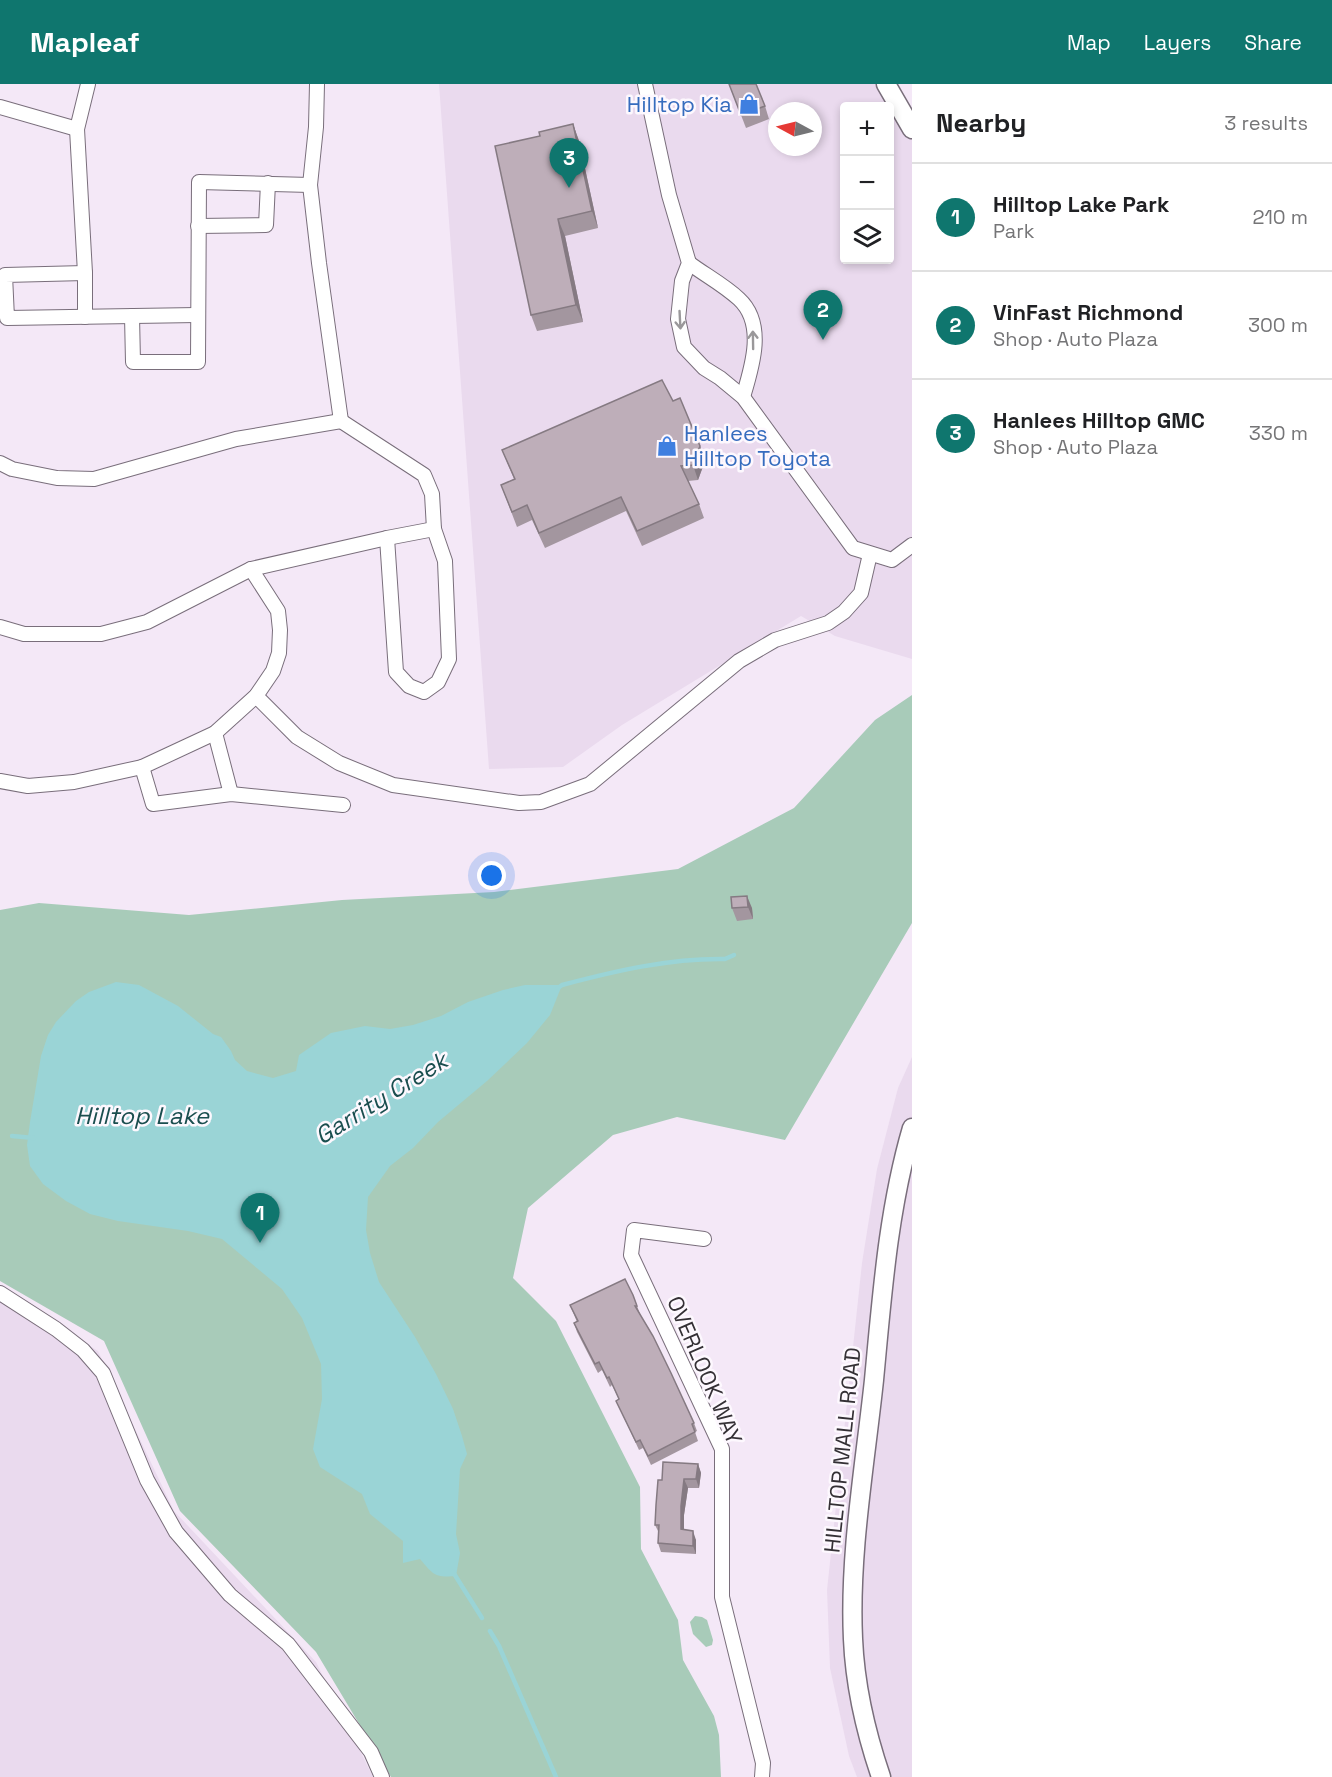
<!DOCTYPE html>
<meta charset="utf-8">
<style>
:root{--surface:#fff;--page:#f6f6f6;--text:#202124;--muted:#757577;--line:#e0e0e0;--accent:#0f766e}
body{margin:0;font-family:"Space Grotesk",sans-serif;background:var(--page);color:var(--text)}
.controls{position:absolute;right:18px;top:18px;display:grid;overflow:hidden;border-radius:6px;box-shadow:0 3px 9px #0003}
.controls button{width:54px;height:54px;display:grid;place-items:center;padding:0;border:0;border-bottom:2px solid var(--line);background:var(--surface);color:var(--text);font:30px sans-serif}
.compass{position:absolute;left:768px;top:18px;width:54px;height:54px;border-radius:50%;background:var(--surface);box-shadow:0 3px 9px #0003;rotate:277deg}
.you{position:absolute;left:492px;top:792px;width:21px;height:21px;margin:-15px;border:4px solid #fff;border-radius:50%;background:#1a73e8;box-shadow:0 0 0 9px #1a73e833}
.badge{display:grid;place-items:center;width:39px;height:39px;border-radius:50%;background:var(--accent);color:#fff;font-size:20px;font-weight:700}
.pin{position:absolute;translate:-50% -50px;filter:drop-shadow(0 2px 3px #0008)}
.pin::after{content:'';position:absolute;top:32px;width:21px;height:18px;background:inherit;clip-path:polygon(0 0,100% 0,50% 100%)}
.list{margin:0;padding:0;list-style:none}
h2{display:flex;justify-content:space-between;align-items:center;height:78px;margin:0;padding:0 24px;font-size:26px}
h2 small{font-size:20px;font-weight:400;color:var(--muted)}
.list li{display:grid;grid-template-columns:39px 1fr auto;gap:18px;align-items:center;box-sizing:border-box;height:108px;padding:0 24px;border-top:2px solid var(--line)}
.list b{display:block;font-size:22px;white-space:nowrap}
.list p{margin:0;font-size:20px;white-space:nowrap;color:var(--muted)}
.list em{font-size:20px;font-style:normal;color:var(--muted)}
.icon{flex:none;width:33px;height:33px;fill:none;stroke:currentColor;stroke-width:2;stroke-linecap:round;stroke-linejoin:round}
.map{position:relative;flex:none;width:912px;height:1693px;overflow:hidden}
header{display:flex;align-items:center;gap:36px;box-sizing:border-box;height:84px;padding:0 30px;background:var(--accent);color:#fff}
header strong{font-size:28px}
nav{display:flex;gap:33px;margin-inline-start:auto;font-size:21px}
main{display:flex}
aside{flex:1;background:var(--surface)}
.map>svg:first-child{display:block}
.built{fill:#eadaee;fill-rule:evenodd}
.green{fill:#a8cbb9}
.water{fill:#9ad4d6}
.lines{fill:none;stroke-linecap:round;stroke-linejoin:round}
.stream{stroke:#9ad4d6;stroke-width:4.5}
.street-casing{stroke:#796e7b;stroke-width:16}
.secondary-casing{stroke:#796e7b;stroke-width:21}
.street{stroke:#fff;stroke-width:14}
.secondary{stroke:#fff;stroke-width:18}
.wall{fill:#a3969f}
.shaded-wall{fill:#857a82}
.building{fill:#beaeb9;stroke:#857a82;stroke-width:1.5}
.oneway{stroke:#9a989a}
.labels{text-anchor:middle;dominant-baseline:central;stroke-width:5;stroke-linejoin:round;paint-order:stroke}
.shop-label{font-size:22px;fill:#366cbe;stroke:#fdf8fe;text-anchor:end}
.street-label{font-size:22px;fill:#343035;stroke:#fdf8fe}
.water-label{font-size:24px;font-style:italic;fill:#1a4e4f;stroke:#fdf8fe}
</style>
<header>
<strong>Mapleaf</strong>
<nav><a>Map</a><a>Layers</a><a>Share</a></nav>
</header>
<main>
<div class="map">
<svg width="912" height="1693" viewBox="0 0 912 1693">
<rect width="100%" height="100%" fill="#f4e8f7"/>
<g class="built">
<path d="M 439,0 L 881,0 L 912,49 L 912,575 L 835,552 L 801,532 L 622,641 L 563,683 L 489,685 ZM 844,22 L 890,22 L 890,176 L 844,176 ZM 777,27 L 813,27 L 813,63 L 777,63 Z"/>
<polygon points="912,973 912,1693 857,1693 849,1672 830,1584 827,1506 862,1179 877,1085 898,1004"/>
<polygon points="0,1207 98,1267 174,1427 316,1578 373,1693 0,1693"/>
</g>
<g class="green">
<polygon points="912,611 912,839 785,1056 677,1033 613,1051 528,1124 513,1194 556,1237 640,1403 641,1465 678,1536 683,1576 714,1632 719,1651 721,1693 391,1693 316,1568 180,1427 104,1257 0,1197 0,826 39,819 189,831 342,816 494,808 678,785 794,724 875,636"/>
<polygon points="695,1532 702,1533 707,1536 713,1556 712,1561 706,1563 693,1550 690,1538"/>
</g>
<path class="water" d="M 116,898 L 139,901 L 178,922 L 213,950 L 221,953 L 231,967 L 235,976 L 247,987 L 273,994 L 296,987 L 299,971 L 331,949 L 365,942 L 390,945 L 413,941 L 441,932 L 468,918 L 503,906 L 525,901 L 562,901 L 550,931 L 527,959 L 487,997 L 438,1038 L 413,1064 L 390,1082 L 368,1113 L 366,1146 L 370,1169 L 379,1198 L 415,1253 L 436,1290 L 453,1325 L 462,1352 L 467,1370 L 460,1385 L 456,1450 L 460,1469 L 456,1492 C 434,1494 433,1490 420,1475 L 403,1479 L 403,1457 L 370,1430 L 362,1410 L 320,1383 L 313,1365 L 322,1315 L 321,1280 L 302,1234 L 282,1205 L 222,1155 L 188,1147 L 118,1137 L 90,1130 L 66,1117 L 43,1100 L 30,1082 L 27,1061 L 30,1038 L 41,972 L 48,951 L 56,938 L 76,917 L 89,908 Z"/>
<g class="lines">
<g class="stream">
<path d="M 558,904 L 562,901 C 615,887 670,874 725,875 L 734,871"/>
<polyline points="12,1052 34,1054"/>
<polyline points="453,1488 482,1534"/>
<polyline points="490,1547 499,1562 556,1693"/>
</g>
<g class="street-casing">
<g id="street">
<polyline points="317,0 316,43 310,101 319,179 341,337"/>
<polyline points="645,0 669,111 689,179 682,197 678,235 684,263 704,284 720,294 743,313 853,464 892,476 912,461"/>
<polyline points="0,23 77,45"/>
<polyline points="198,142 266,141 268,99"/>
<path d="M 689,179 C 705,191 724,201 739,215 C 766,240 752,283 743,313"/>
<polyline points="85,189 5,191 7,234 197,231"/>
<polyline points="132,232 133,278 198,278 199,98 310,101"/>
<polyline points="85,233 85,189 77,45 88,0"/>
<polyline points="341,337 424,391 432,410 434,445 445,477 449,575 438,598 424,608 409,602 396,588 387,454"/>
<polyline points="0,379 12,385 57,394 94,395 236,355 341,337"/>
<polyline points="0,543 24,550 101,550 147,538 251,485 387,454 434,445"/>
<polyline points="256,612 297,653 339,679 393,701 519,719 541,718 590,700 739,577 775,556 828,539 844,528 861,509 870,470"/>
<polyline points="215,649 231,710"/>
<polyline points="142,683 153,720 231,710 343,721"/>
<polyline points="0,697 28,702 74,698 142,683 215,649 256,612 273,587 279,569 280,546 278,527 251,485"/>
<polyline points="704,1155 634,1146 631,1171 722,1365 722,1513 763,1679 762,1693"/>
<polyline points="0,1209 56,1245 83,1266 103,1289 147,1396 176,1448 230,1511 288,1560 371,1668 382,1693"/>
</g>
</g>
<g class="secondary-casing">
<g id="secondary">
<polyline points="886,0 912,45"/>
<path d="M 881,1693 C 866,1649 855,1602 853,1555 C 849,1470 865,1381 874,1296 C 882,1212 888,1126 912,1044"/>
</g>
</g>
<use href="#street" class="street"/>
<use href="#secondary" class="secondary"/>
</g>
<g class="wall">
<polygon points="729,0 765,22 769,35 746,44"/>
<polygon points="573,40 579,57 598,144 565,152 583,238 537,247 531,231 540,52"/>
<polygon points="673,317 700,362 705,377 698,396 688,397 699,420 704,434 642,462 626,427 545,464 532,436 517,443 501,401 514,395 502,366"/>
<polygon points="731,813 752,824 753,835 737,837 732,824"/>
<polygon points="633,1211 640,1230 694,1339 697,1347 695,1348 698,1357 651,1381 643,1364 639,1366 620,1325 616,1317 619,1315 612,1301 610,1303 602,1286 598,1289 577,1248 574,1239 577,1238 570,1221"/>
<polygon points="698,1380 701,1389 699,1404 688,1404 684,1431 684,1445 696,1456 696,1470 661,1468 658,1459 659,1449 655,1441 662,1396"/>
</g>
<g class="shaded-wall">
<polygon points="573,40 579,57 598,144 592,127"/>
<polygon points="558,135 565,152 583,238 576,221"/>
<polygon points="700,362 705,377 698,396 693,381"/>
<polygon points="747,812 752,824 753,835 748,823"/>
<polygon points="698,1380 701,1389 699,1404 696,1395"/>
<polygon points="684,1395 688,1404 684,1431 684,1453 681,1445 681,1422"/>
<polygon points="693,1447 696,1456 696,1470 693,1462"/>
</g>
<g class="building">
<polygon points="729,0 756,0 765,22 741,31"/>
<polygon points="573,40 592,127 558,135 576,221 531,231 495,62 540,52 539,48"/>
<polygon points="662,296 673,317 680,314 700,362 693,381 681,382 699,420 637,447 621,413 539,449 527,421 512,428 501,401 515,395 502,366"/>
<polygon points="747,812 748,823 732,824 731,813"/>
<polygon points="625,1195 633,1211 637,1222 635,1222 653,1252 671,1289 694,1339 692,1340 695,1348 648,1372 640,1356 636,1358 616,1317 619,1315 609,1293 607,1294 599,1278 595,1280 574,1239 578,1237 570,1221"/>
<polygon points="663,1378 698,1380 696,1395 684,1395 681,1422 681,1445 693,1447 693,1462 658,1459 659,1441 655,1441 656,1421 658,1396 662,1396"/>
</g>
<defs><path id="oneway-shaft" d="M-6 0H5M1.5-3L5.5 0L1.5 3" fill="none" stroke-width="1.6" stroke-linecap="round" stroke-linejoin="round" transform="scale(1.5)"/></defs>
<g class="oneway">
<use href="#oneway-shaft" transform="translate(680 236) rotate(87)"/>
<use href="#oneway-shaft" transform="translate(753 256) rotate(-91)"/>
</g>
<defs>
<g id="shop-bare" transform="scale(1.62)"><path d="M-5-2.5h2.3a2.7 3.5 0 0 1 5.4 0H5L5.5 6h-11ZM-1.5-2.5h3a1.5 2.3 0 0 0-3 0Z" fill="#3f7fe0" stroke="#fdf8fe" stroke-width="2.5" paint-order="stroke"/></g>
</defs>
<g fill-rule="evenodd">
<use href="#shop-bare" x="749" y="20"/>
<use href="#shop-bare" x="667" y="362"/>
</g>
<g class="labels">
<g class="shop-label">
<text x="732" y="20">Hilltop Kia</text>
<text x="684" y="349" text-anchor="start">Hanlees<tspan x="684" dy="25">Hilltop Toyota</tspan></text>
</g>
<g class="street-label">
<text transform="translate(705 1286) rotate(67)">OVERLOOK WAY</text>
<text transform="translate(842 1366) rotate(-84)">HILLTOP MALL ROAD</text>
</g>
<g class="water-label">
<text transform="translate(381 1014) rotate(-32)">Garrity Creek</text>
<text x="142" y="1031">Hilltop Lake</text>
</g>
</g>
</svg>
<div class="controls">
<button>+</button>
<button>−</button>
<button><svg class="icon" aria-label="layers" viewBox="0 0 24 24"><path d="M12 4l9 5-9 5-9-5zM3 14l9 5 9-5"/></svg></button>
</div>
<svg class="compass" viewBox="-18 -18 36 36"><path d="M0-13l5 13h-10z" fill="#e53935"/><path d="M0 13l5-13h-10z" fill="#757577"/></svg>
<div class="you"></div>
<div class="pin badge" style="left:260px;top:1159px">1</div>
<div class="pin badge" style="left:823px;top:256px">2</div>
<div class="pin badge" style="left:569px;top:104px">3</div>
</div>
<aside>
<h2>Nearby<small>3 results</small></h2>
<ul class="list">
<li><span class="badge">1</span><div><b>Hilltop Lake Park</b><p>Park</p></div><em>210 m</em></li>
<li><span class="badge">2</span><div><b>VinFast Richmond</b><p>Shop · Auto Plaza</p></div><em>300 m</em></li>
<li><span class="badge">3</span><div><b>Hanlees Hilltop GMC</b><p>Shop · Auto Plaza</p></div><em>330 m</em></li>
</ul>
</aside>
</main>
